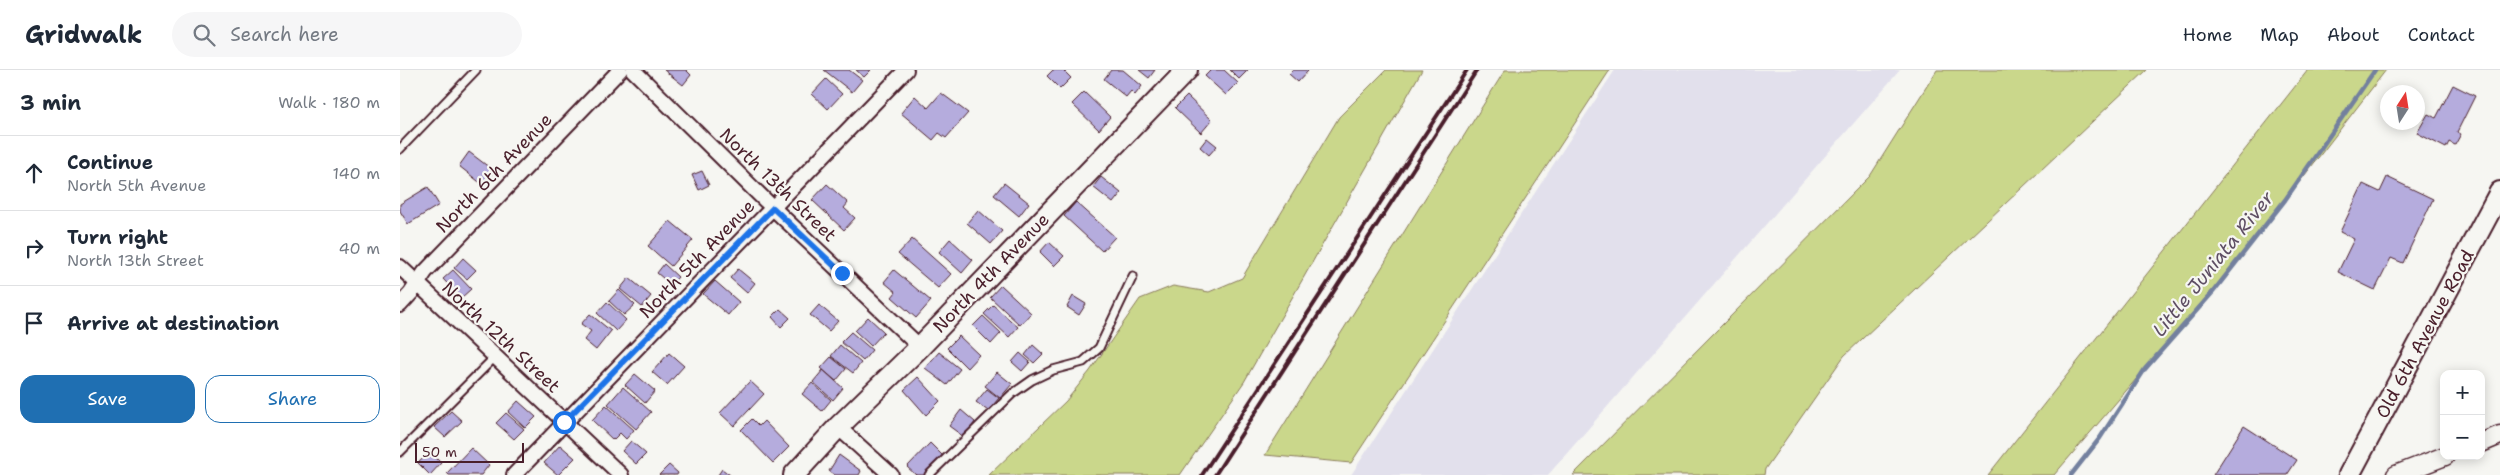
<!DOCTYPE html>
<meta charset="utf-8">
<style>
:root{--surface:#fff;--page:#f6f6f7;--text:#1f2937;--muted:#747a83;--line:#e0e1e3;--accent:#1f6fb2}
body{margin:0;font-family:"Shantell Sans",sans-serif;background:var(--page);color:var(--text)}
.controls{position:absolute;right:15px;bottom:15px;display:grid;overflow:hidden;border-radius:10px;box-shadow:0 2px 12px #0003}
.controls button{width:45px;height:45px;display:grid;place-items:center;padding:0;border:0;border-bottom:1px solid var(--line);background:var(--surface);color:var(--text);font:25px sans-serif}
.compass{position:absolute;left:1980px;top:15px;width:45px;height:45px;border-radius:50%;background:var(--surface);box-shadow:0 2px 12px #0003;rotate:12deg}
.scale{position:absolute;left:15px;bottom:12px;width:109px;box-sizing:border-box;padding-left:5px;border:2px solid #4a1f2b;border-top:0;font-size:14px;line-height:18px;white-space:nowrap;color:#4a1f2b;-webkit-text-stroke:4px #f6f6f2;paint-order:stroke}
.stop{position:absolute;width:15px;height:15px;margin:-11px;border:4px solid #1a73e8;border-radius:50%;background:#fff}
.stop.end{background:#1a73e8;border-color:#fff;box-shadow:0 1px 5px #0008}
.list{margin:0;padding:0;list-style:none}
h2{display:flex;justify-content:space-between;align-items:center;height:65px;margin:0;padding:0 20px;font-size:21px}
h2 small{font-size:16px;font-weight:400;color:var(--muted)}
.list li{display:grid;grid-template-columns:32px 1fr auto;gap:15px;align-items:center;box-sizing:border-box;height:75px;padding:0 20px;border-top:1px solid var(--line)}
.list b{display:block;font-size:19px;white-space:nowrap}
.list p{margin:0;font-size:16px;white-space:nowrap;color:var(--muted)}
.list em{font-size:16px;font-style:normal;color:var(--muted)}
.actions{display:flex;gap:10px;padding:15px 20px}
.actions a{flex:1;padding:11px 0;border:1px solid var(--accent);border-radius:15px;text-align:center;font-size:18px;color:var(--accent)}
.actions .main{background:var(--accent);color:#fff}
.icon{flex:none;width:28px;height:28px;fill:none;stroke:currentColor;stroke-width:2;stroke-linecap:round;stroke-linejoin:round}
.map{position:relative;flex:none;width:2100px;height:405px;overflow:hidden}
header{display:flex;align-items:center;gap:30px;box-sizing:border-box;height:70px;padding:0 25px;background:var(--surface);border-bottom:1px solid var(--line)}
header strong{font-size:24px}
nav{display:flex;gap:28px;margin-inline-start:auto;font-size:18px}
.search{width:350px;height:45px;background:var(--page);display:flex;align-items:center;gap:12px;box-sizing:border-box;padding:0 18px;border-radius:28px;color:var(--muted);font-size:19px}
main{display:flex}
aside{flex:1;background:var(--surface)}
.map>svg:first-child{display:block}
.built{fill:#e2e0ec}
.green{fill:#cad78b;stroke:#8a7b5b}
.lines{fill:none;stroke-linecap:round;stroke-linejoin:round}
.stream{stroke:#73809e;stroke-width:4.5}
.building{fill:#b5acdd;stroke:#4a1f2b}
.service-casing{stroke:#4a1f2b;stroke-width:11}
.minor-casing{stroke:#4a1f2b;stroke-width:18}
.tertiary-casing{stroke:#4a1f2b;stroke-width:21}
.secondary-casing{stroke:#4a1f2b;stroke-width:24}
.service{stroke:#f6f6f2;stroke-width:7}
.minor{stroke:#f6f6f2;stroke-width:14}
.tertiary{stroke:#f6f6f2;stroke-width:18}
.secondary{stroke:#f6f6f2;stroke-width:20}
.rail{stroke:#4a1f2b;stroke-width:4}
.route{stroke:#1a73e8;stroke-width:6}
.labels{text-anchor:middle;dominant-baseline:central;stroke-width:4.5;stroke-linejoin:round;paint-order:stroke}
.street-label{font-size:18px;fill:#4a1f2b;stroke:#f6f6f2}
.water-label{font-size:19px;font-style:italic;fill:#5f4f64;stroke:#f6f6f2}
</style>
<header>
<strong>Gridwalk</strong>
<div class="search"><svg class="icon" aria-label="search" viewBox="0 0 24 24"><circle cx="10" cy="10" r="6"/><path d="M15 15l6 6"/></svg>Search here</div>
<nav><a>Home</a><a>Map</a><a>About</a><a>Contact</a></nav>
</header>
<main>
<aside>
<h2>3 min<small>Walk · 180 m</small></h2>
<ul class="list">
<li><svg class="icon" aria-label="ahead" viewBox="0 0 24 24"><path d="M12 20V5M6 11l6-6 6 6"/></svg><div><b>Continue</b><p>North 5th Avenue</p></div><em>140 m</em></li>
<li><svg class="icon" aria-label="right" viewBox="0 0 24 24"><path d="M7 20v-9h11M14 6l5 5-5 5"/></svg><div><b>Turn right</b><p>North 13th Street</p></div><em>40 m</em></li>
<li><svg class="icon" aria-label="arrive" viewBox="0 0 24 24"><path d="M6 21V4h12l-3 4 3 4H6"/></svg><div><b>Arrive at destination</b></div></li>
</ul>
<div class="actions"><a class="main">Save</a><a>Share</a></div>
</aside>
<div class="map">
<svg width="2100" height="405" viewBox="0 0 2100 405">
<rect width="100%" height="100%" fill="#f6f6f2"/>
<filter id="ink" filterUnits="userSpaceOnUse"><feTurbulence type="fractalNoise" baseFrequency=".02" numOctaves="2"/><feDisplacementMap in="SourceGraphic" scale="10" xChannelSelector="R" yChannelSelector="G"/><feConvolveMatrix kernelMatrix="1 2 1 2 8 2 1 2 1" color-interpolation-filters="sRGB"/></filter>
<g filter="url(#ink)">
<polygon class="built" points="1215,0 1500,0 1148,405 951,405"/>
<g class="green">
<polygon points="986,0 1022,0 844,312 780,405 589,405 666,331 690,301 740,229 773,216 809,222 842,208 939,47"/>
<polygon points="1105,0 1210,0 951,393 865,385"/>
<polygon points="1537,0 1747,0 1444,286 1365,399 1364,405 1173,405 1470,106"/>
<polygon points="1908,0 1986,0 1850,176 1654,405 1588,405"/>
</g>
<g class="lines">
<polyline class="stream" points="1671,405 1700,368 1745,299 1813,222 1885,130 1975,0"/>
</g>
<g class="building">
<polygon points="264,0 286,0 291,5 283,15"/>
<polygon points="424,0 449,0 462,10 452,22"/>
<polygon points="456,0 471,0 464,7"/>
<polygon points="653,0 663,0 671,8 660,19 647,6"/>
<polygon points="711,0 723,0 742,16 735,25 731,21 726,27 704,9"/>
<polygon points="739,0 755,0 749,8"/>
<polygon points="811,0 824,0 838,13 826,25 805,6"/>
<polygon points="830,0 848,0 839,9"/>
<polygon points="893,0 907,0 908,1 898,12 889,4"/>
<polygon points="426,9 442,24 428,39 412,24"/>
<polygon points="2053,15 2075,26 2057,62 2061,64 2055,75 2049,72 2046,78 2017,63 2028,44 2036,48"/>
<polygon points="684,22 710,47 699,60 672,34"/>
<polygon points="541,23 568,43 546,68 539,63 533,70 501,43 515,26 528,38"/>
<polygon points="787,26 812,50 801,63 775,38"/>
<polygon points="807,68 817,76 809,85 800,77"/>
<polygon points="69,82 94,101 83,115 59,96"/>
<polygon points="302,101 309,115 299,120 292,105"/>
<polygon points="701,107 721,123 713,133 693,117"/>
<polygon points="1987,107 2033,129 2003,193 1991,188 1975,220 1938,202 1954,169 1940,162 1963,114 1980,122"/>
<polygon points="604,113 629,133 619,146 594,125"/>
<polygon points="427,114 448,133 444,138 455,148 444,160 412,130"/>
<polygon points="28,117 39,135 8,154 0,141 0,134"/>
<polygon points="676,132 715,167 702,181 664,146"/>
<polygon points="578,140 602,161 591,174 567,153"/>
<polygon points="270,151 293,170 271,196 248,176"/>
<polygon points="512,169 551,204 538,218 498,184"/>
<polygon points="550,169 573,190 562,203 539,182"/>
<polygon points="649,172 664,186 654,196 640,182"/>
<polygon points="63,188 76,200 67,209 54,198"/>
<polygon points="264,194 278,207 271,215 257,203"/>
<polygon points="338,199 355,213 347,223 330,208"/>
<polygon points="53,200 71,219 61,228 43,209"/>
<polygon points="494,200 531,231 516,248 492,227 496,222 484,212"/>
<polygon points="229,208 251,226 242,237 220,219"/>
<polygon points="315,211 339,232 328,245 303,224"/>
<polygon points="601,215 631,243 620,255 590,227"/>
<polygon points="219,220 235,235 224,245 209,231"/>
<polygon points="673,226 686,234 679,245 667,237"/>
<polygon points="207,232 226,250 216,261 197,243"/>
<polygon points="419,235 438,251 429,261 410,245"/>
<polygon points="593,235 618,257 609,267 584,244"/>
<polygon points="380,239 390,248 381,257 372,247"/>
<polygon points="190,244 211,261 196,280 184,270 191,261 181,254"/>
<polygon points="583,246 601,263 591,274 573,256"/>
<polygon points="468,247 484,262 471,276 455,261"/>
<polygon points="451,262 472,280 463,291 441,272"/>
<polygon points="559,266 579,285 567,298 547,278"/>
<polygon points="440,275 461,293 453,303 431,286"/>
<polygon points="633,275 643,284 634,293 625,285"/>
<polygon points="539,282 560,299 547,315 525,298"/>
<polygon points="269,283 284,296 267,315 252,302"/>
<polygon points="620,283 630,292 622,301 612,292"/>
<polygon points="431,287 446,299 436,311 421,298"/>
<polygon points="423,300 443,318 433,330 413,312"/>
<polygon points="597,302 612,314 600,328 585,316"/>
<polygon points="235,304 255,321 245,333 225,315"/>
<polygon points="518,307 540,331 526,345 504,320"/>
<polygon points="350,311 364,324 334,356 320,343"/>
<polygon points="412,313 431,330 422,341 402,324"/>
<polygon points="223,317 251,342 236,359 208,334"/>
<polygon points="587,319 599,328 588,341 576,332"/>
<polygon points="118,331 136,347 125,358 108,342"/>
<polygon points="206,335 234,360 226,369 220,363 213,370 192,350"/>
<polygon points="561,340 575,352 564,367 549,356"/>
<polygon points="51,341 62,351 45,367 34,357"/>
<polygon points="106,343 124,359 114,369 96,353"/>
<polygon points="352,349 359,356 364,351 389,377 373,393 341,360"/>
<polygon points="1844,356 1897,390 1887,405 1813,405"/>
<polygon points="231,371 246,384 236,394 222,381"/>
<polygon points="530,373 543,386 525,405 516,405 507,397"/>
<polygon points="160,375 175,388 158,405 144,393"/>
<polygon points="71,378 89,395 81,405 49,405 47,403"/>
<polygon points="30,382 41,393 30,405 18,393"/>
<polygon points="439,385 461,401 459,405 435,405 429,401"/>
<polygon points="269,395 278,403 277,405 259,405"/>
<polygon points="322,399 330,405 318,405"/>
</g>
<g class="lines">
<g class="service-casing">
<g id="service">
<polyline points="0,79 76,0"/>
<polyline points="0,382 95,287"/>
<polyline points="529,405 612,324 632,310 653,300 683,292 699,278 733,206"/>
</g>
</g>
<g class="minor-casing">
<g id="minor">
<polyline points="233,0 373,138 520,277"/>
<polyline points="0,197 221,405"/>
<polyline points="0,235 11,223 25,202 220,0"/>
<polyline points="438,357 491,405"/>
<polyline points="114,405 506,0"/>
</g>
</g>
<g class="tertiary-casing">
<g id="tertiary">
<polyline points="2081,373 2100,365"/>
<polyline points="1996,405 2045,386"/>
</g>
</g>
<g class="secondary-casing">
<g id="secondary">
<polyline points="394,405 438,357 520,277 787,0"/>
<polyline points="1949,405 2100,122"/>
</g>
</g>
<use href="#service" class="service"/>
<use href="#minor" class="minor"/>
<use href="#tertiary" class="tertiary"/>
<use href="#secondary" class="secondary"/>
<g class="rail">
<polyline points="802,405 1067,0"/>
<polyline points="815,405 1077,0"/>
</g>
</g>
</g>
<g class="lines" filter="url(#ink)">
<polyline class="route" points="164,352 373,138 442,203"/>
</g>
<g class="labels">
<g class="street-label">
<text transform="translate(94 103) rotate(-46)">North 6th Avenue</text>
<text transform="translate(378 115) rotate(44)">North 13th Street</text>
<text transform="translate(297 189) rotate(-46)">North 5th Avenue</text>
<text transform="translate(591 203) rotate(-46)">North 4th Avenue</text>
<text transform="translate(2025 264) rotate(-62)">Old 6th Avenue Road</text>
<text transform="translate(101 267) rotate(43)">North 12th Street</text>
</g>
<g class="water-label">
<text transform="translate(1813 194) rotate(-51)">Little Juniata River</text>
</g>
</g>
</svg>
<div class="controls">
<button>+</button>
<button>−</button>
</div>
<svg class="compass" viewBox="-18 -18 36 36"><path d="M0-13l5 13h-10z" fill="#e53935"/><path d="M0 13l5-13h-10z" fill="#747a83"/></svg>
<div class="scale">50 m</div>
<div class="stop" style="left:164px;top:352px"></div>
<div class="stop end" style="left:442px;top:203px"></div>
</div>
</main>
